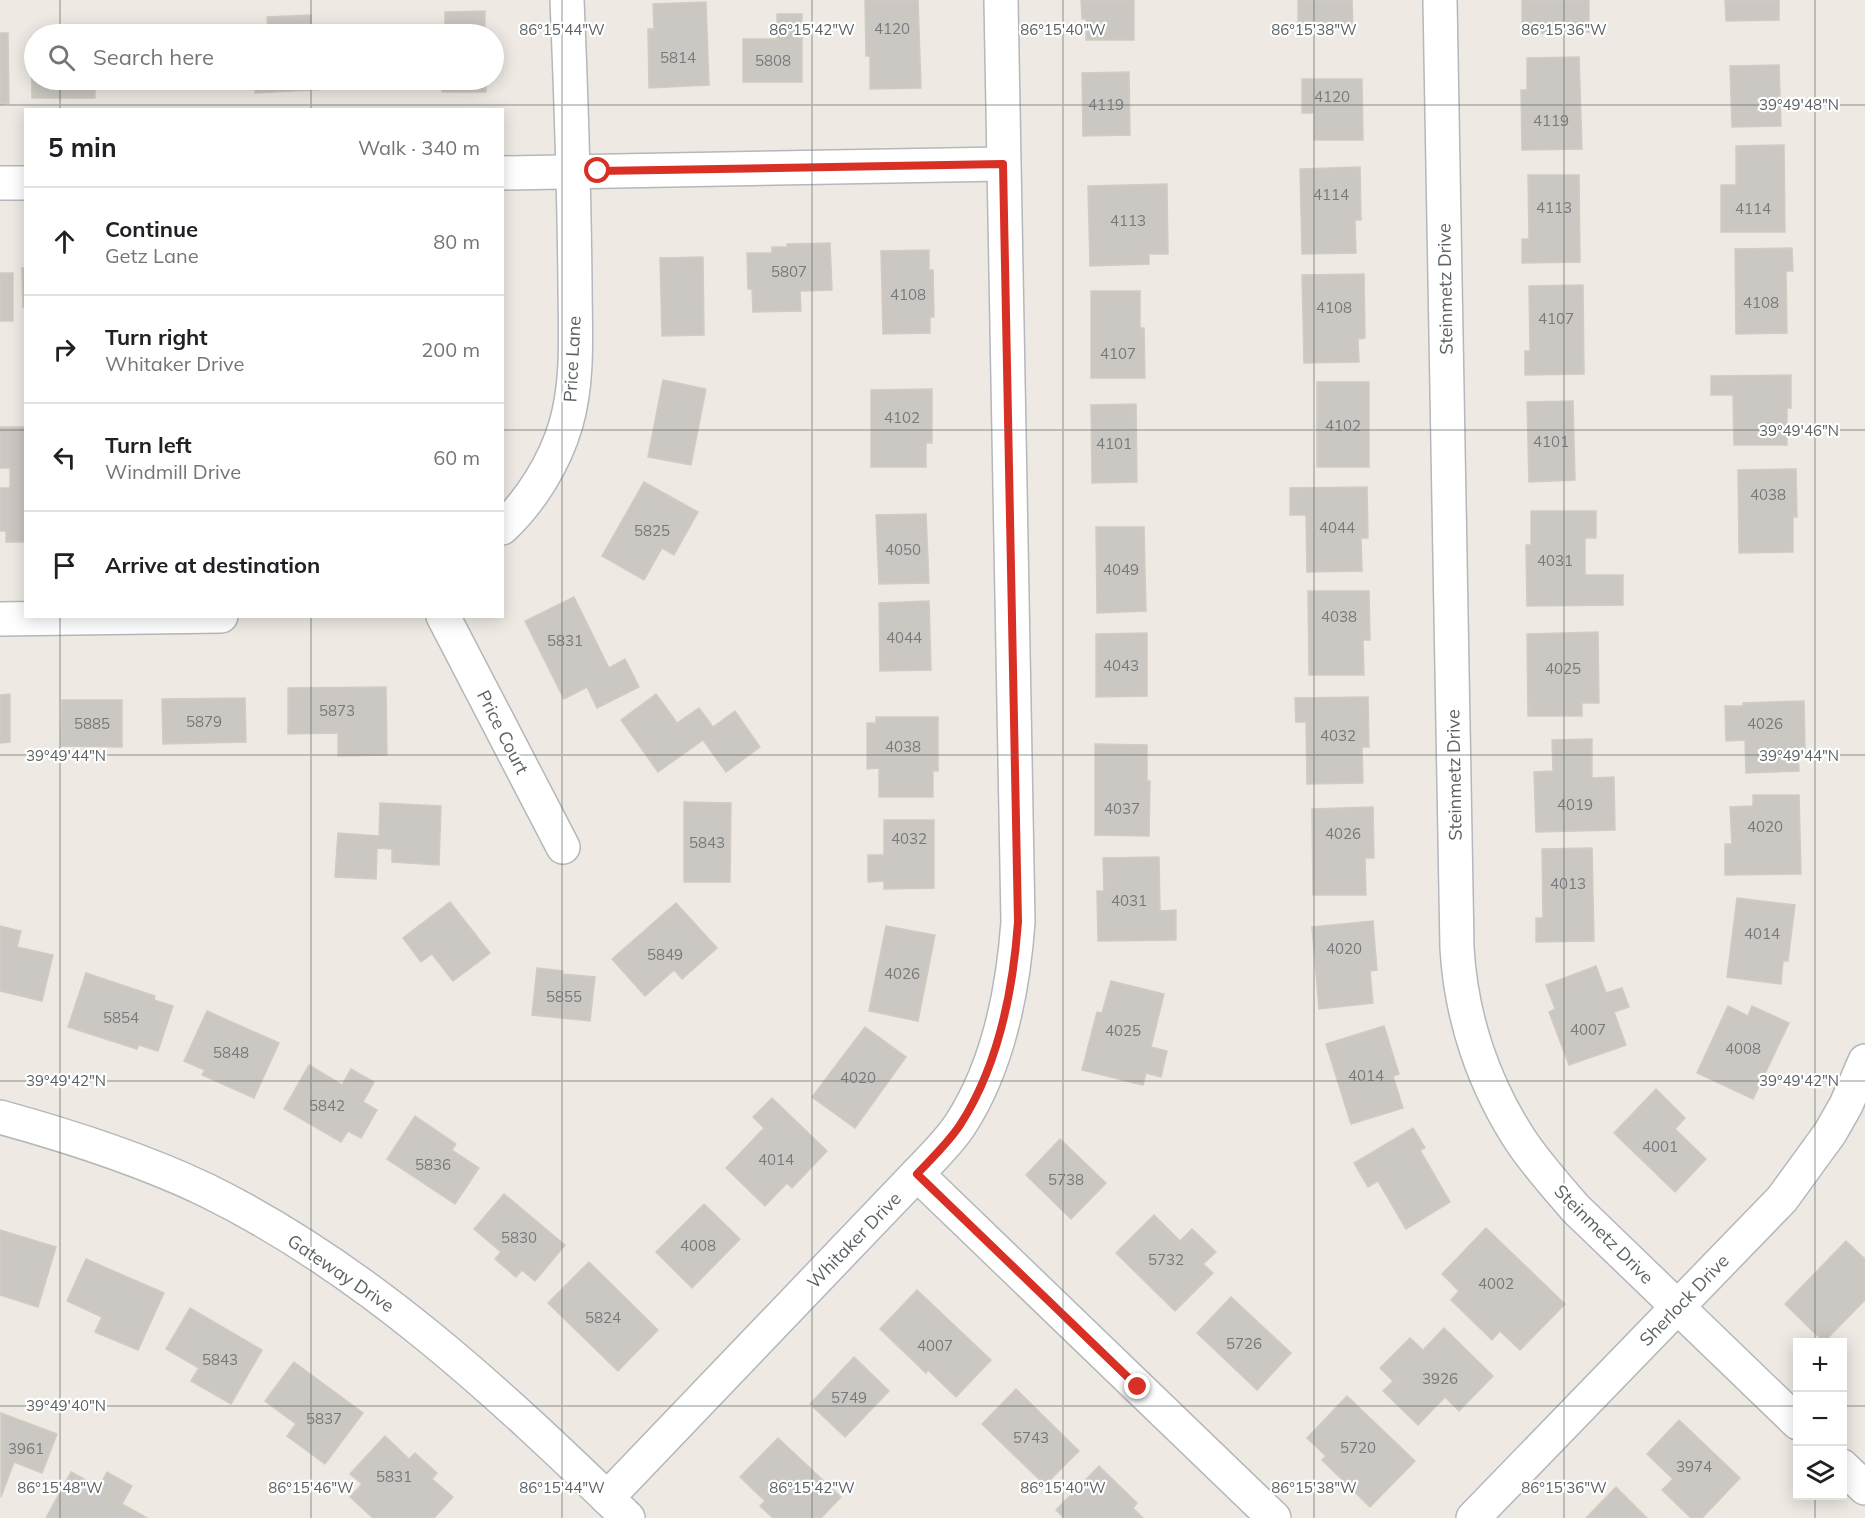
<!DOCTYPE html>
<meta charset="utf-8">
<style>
:root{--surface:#fff;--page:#f2f2f2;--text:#202124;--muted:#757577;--line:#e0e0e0}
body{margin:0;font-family:Mulish,sans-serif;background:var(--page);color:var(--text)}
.controls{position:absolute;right:18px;bottom:18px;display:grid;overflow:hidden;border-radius:0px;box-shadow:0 3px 15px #0003}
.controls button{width:54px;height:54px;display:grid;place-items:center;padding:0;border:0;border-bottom:2px solid var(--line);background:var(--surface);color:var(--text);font:30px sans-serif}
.stop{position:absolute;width:18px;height:18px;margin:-14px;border:4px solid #d93025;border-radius:50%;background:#fff}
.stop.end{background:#d93025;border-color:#fff;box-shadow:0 2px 6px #0008}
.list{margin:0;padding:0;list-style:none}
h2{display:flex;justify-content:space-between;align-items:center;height:78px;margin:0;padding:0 24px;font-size:26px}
h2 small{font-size:20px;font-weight:400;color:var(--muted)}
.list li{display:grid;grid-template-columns:39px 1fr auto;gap:18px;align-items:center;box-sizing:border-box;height:108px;padding:0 24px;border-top:2px solid var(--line)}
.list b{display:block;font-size:22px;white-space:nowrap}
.list p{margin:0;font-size:20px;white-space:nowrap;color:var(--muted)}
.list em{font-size:20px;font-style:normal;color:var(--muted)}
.icon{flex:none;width:33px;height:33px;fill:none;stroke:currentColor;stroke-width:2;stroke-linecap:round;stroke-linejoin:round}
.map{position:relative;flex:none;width:1865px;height:1518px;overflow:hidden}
.search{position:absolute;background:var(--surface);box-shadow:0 3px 15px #0003;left:24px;top:24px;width:480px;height:66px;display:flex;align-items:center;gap:15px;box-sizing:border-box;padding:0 21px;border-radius:33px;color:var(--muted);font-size:22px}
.panel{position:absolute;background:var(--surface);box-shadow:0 3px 15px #0003;left:24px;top:108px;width:480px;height:510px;border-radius:0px}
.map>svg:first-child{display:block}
.building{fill:#cbc7c2;stroke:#d3cbc1;stroke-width:1.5}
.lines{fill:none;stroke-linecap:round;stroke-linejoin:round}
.minor-casing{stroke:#b4b7bb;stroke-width:36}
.minor{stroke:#fff;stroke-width:33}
.route{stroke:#d93025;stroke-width:8}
.ticks{fill:none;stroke:#5b6164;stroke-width:1.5;stroke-opacity:0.45}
.labels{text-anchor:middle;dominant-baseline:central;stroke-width:4.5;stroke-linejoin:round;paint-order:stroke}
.number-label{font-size:15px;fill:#777a7c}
.street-label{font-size:18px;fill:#5b6164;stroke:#fff}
.ticks-label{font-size:15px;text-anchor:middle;fill:#5b6164;stroke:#fff;stroke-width:4.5;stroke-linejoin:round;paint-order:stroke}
</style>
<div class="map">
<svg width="1865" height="1518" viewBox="0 0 1865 1518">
<rect width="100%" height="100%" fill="#eeeae3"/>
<g class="building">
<polygon points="865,0 918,0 921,88 870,89 870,56 866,56"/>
<polygon points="1081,0 1134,0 1134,40 1086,40 1086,19 1082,19"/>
<polygon points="1298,0 1352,0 1353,29 1298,29"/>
<polygon points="1522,0 1589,0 1589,32 1522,34"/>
<polygon points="1725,0 1779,0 1779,20 1726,21"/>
<polygon points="706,2 709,85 649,88 648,29 654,29 653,4"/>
<polygon points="485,11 485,34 489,34 442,34 445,34 445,12"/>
<polygon points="777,14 802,14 802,82 743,82 743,39 777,39"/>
<polygon points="311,15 312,34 268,34 267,17"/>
<polygon points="0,33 8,33 9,103 0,104"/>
<polygon points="31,37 34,37 34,80 95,80 95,98 32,98"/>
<polygon points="1579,57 1582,149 1522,150 1521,90 1527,90 1527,58"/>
<polygon points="1779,65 1781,126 1732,127 1730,66"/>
<polygon points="1129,72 1130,135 1083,136 1082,73"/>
<polygon points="1302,79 1362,79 1363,140 1314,140 1314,113 1302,113"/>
<polygon points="139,80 217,80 217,86 139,87"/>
<polygon points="254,80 347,80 347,88 255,93"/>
<rect x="442" y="80" width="44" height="12"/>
<polygon points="1784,145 1785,232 1721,232 1721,185 1736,185 1736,146"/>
<polygon points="1360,167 1361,220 1355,220 1356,253 1302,254 1300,169"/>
<polygon points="1528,175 1579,175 1580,262 1522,263 1522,239 1529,239"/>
<polygon points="1167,184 1168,254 1149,254 1149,264 1090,266 1088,186"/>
<polygon points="830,243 832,290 800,291 801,311 753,312 752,289 748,289 747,253 772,253 772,247 787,247 787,244"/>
<polygon points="1792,248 1793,271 1786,271 1787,333 1736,334 1735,249"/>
<polygon points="929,250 929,270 933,270 934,317 930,317 930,333 883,334 881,251"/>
<polygon points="703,257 704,335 662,336 660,258"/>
<polygon points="22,268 26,268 26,307 23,307"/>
<rect x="0" y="273" width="13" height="48"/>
<polygon points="1364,274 1365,338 1358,339 1359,362 1304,363 1302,275"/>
<polygon points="1583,285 1584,374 1525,375 1525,351 1530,351 1529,286"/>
<polygon points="1091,291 1140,291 1140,328 1144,328 1145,378 1091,378"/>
<polygon points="1791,375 1791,408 1787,408 1787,445 1734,445 1733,395 1711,395 1711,376"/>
<polygon points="663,380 706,389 691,465 648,457"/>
<rect x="1317" y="382" width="52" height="85"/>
<polygon points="932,389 932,443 926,443 926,467 871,467 871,390"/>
<polygon points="1573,401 1575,480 1529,482 1527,402"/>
<polygon points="1136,404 1137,482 1092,483 1091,405"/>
<polygon points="0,427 26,427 26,542 6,542 6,531 0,531 0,488 10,488 10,468 0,468"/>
<polygon points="1796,469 1797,517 1793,517 1793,552 1739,553 1738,470"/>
<polygon points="644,482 698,512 674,555 662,548 644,580 602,556"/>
<polygon points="1367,487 1368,538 1361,538 1362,571 1307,572 1306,515 1290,515 1290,488"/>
<polygon points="1531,511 1596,511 1596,538 1585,538 1585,575 1623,575 1623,605 1527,606 1526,545 1531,545"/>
<polygon points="926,514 929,583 879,584 876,515"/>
<polygon points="1096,527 1144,527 1146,611 1097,613"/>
<polygon points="1308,591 1369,591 1370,640 1363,640 1364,675 1309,675"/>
<polygon points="574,597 609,668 625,659 639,687 597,708 587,687 564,699 525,621"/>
<polygon points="929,601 931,670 880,671 879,603"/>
<polygon points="1598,632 1599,703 1582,703 1582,716 1528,716 1527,634"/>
<polygon points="1147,633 1147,696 1096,697 1096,634"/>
<polygon points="386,687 387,755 338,756 338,733 288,734 288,688"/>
<polygon points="10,694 10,742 0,743 0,695"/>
<polygon points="656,694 677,723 699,708 713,727 735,711 760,747 726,772 703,740 658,772 621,720"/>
<polygon points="1368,697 1369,747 1362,747 1363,783 1307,784 1306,722 1296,722 1295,698"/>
<polygon points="245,698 246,742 163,744 162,699"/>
<polygon points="62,700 122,700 122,747 61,746"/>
<polygon points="1804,701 1805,748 1798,748 1799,771 1746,773 1745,740 1726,741 1725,706 1743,706 1743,703"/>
<polygon points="876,717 938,717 938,771 933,771 933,797 879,797 879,768 867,769 867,723 876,723"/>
<polygon points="1592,739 1592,778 1614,777 1615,830 1536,832 1534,772 1553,771 1552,740"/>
<polygon points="1095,744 1147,745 1147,781 1150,781 1149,836 1095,835"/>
<polygon points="1753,795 1799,795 1801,874 1725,875 1725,844 1732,844 1730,807 1753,806"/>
<polygon points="684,802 731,803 730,882 684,882"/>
<polygon points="380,803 441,806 439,865 392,862 392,849 377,848 376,879 335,877 338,833 379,836"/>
<polygon points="1373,807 1374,858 1365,858 1366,895 1313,895 1312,809"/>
<polygon points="884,820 934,820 934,888 884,889 884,881 868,882 868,855 884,855"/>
<polygon points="1592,848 1594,941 1536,942 1536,918 1543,918 1542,849"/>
<polygon points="1159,857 1160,911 1176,910 1176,940 1098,941 1097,891 1104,891 1103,858"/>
<polygon points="1737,898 1795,905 1788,961 1783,961 1781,984 1727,977"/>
<polygon points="450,902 490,953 453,981 432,954 421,962 403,938"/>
<polygon points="676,903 717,948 682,979 674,970 645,996 612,959"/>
<polygon points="1373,921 1377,970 1370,971 1373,1003 1319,1009 1312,927"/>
<polygon points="0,926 21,931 17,947 53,955 42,1001 0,991"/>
<polygon points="886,926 935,935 918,1021 869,1011"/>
<polygon points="1596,966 1606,993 1622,988 1629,1007 1614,1012 1626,1045 1569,1065 1549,1012 1555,1009 1546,985"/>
<polygon points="537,968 563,971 562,974 595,977 590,1021 532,1015"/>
<polygon points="86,973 155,996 154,1000 173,1006 158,1051 139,1045 137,1049 68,1027"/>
<polygon points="1111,981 1164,994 1151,1047 1167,1051 1161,1077 1146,1073 1143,1085 1082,1070 1097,1012 1102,1013"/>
<polygon points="1728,1006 1748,1016 1752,1006 1789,1023 1753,1099 1697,1073"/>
<polygon points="207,1011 279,1043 254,1098 202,1075 205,1070 184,1061"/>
<polygon points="1384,1026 1399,1074 1393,1076 1403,1108 1351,1124 1326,1044"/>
<polygon points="865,1027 906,1057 855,1128 812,1097"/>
<polygon points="309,1065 342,1085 351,1069 374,1082 363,1102 377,1110 361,1138 348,1131 341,1142 284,1109"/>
<polygon points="1656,1089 1685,1118 1675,1129 1706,1159 1675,1192 1614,1133"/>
<polygon points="772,1098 827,1151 792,1188 787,1183 765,1206 726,1168 764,1128 753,1117"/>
<polygon points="415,1116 456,1144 452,1150 479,1168 455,1204 387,1159"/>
<polygon points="1413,1128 1425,1148 1420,1150 1450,1202 1406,1229 1378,1181 1368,1187 1354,1163"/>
<polygon points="1060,1139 1106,1183 1071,1219 1026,1175"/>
<polygon points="504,1194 565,1245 535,1281 522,1270 516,1277 495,1259 501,1252 474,1229"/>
<polygon points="704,1204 740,1239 692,1288 656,1252"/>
<polygon points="1154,1215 1180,1241 1192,1229 1216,1252 1203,1264 1213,1273 1175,1311 1116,1253"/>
<polygon points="1486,1228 1565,1304 1520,1350 1500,1331 1492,1340 1451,1300 1459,1291 1442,1274"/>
<polygon points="0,1230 56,1247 38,1307 0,1295"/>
<polygon points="1846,1241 1865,1259 1865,1300 1824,1342 1785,1304"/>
<polygon points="86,1259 164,1293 138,1350 95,1332 102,1317 67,1301"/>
<polygon points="589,1262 658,1330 618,1371 548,1303"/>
<polygon points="917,1290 991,1360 956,1397 928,1370 926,1373 880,1329"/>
<polygon points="1231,1297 1291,1353 1257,1390 1197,1333"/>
<polygon points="190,1308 262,1350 231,1404 191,1381 199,1368 166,1349"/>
<polygon points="1444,1328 1493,1376 1459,1411 1445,1397 1418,1425 1383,1391 1393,1381 1380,1368 1410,1338 1423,1350"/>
<polygon points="854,1357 889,1391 845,1437 810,1404"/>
<polygon points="294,1362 363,1413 325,1464 287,1436 296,1424 265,1401"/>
<polygon points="1016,1389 1079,1451 1045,1485 982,1424"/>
<polygon points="1347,1396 1415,1461 1370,1507 1322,1460 1326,1456 1307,1438"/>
<polygon points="1,1413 57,1434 42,1473 14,1462 1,1497"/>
<polygon points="1679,1420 1740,1478 1702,1518 1691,1518 1662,1490 1673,1479 1647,1454"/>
<polygon points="385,1436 409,1459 415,1453 437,1473 432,1479 453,1497 434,1518 373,1518 350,1497 362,1484 350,1474"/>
<polygon points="778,1438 841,1497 821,1518 773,1518 760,1506 765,1501 740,1477"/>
<polygon points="1099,1466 1137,1503 1133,1508 1143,1518 1064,1518 1056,1510"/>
<polygon points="71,1472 99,1487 107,1472 132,1486 122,1504 147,1518 46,1518"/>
<polygon points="1616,1487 1647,1518 1586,1518"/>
</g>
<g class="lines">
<g class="minor-casing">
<g id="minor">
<path d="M 1440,0 L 1457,948 C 1461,1018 1484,1086 1523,1144 C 1539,1167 1557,1187 1575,1208 L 1798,1423"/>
<polyline points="502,173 1003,164"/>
<polyline points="0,183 26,183"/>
<path d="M 502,528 C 531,501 555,462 566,424 C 579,379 575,329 575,283 C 574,189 571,94 567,0"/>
<polyline points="443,616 563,847"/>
<polyline points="0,619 221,616"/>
<path d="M 0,1117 C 69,1136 141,1159 206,1190 C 367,1269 500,1394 628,1518"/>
<polyline points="917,1174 1274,1518"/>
<polyline points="1842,1466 1865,1488"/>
<path d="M 607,1498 L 917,1174 C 932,1158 948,1143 960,1125 C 999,1065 1013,991 1018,922 L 1001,0"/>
<polyline points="1473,1518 1782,1199 1830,1133 1846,1105 1865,1061"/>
</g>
</g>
<use href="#minor" class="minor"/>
</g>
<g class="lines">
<path class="route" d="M 598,171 L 1003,164 L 1018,922 C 1013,991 999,1065 960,1125 C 948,1143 932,1158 917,1174 L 1138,1387"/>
</g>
<path class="ticks" d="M 60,0 L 60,34M 311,0 L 311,34M 562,0 L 562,1518M 812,0 L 812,1518M 1063,0 L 1063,1518M 1314,0 L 1314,1518M 1564,0 L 1564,1518M 1815,0 L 1815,1342M 60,80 L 60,110M 311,80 L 311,110M 0,105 L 1865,105M 0,430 L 26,430M 502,430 L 1865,430M 60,616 L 60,1518M 311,616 L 311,1518M 0,755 L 1865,755M 0,1081 L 1865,1081M 0,1406 L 1798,1406M 1842,1406 L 1865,1406M 1815,1496 L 1815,1518"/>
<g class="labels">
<g class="number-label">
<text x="892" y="28">4120</text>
<text x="678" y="57">5814</text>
<text x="773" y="60">5808</text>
<text x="1332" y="96">4120</text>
<text x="1106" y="104">4119</text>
<text x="1551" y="120">4119</text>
<text x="1331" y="194">4114</text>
<text x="1554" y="207">4113</text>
<text x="1753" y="208">4114</text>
<text x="1128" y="220">4113</text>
<text x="789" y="271">5807</text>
<text x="908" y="294">4108</text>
<text x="1761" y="302">4108</text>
<text x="1334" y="307">4108</text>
<text x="1556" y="318">4107</text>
<text x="1118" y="353">4107</text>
<text x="902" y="417">4102</text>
<text x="1343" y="425">4102</text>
<text x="1551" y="441">4101</text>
<text x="1114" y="443">4101</text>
<text x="1768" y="494">4038</text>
<text x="1337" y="527">4044</text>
<text x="652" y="530">5825</text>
<text x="903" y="549">4050</text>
<text x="1555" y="560">4031</text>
<text x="1121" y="569">4049</text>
<text x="1339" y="616">4038</text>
<text x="904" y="637">4044</text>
<text x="565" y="640">5831</text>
<text x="1121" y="665">4043</text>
<text x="1563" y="668">4025</text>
<text x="337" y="710">5873</text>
<text x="204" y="721">5879</text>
<text x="92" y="723">5885</text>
<text x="1765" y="723">4026</text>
<text x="1338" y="735">4032</text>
<text x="903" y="746">4038</text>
<text x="1575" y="804">4019</text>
<text x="1122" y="808">4037</text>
<text x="1765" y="826">4020</text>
<text x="1343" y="833">4026</text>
<text x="909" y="838">4032</text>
<text x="707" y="842">5843</text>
<text x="1568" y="883">4013</text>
<text x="1129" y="900">4031</text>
<text x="1762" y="933">4014</text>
<text x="1344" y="948">4020</text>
<text x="665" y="954">5849</text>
<text x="902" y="973">4026</text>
<text x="564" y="996">5855</text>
<text x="121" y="1017">5854</text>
<text x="1588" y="1029">4007</text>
<text x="1123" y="1030">4025</text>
<text x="1743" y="1048">4008</text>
<text x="231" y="1052">5848</text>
<text x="1366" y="1075">4014</text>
<text x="858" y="1077">4020</text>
<text x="327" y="1105">5842</text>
<text x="1660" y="1146">4001</text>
<text x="776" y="1159">4014</text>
<text x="433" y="1164">5836</text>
<text x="1066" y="1179">5738</text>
<text x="519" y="1237">5830</text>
<text x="698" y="1245">4008</text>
<text x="1166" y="1259">5732</text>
<text x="1496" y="1283">4002</text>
<text x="603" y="1317">5824</text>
<text x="1244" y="1343">5726</text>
<text x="935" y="1345">4007</text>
<text x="220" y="1359">5843</text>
<text x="1440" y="1378">3926</text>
<text x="849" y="1397">5749</text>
<text x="324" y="1418">5837</text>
<text x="1031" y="1437">5743</text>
<text x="1358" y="1447">5720</text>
<text x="26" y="1448">3961</text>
<text x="1694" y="1466">3974</text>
<text x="394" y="1476">5831</text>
</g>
<g class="street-label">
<text transform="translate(1445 289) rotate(-91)">Steinmetz Drive</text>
<text transform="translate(572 359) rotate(-87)">Price Lane</text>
<text transform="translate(503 732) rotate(63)">Price Court</text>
<text transform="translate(1454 775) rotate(-91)">Steinmetz Drive</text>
<text transform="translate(1604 1234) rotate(45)">Steinmetz Drive</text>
<text transform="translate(854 1240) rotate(-46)">Whitaker Drive</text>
<text transform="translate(341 1273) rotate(34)">Gateway Drive</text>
<text transform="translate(1684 1300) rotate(-46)">Sherlock Drive</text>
</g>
</g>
<g class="ticks-label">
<text x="562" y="35">86°15'44"W</text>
<text x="812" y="35">86°15'42"W</text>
<text x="1063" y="35">86°15'40"W</text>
<text x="1314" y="35">86°15'38"W</text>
<text x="1564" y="35">86°15'36"W</text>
<text x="1799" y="110">39°49'48"N</text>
<text x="1799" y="436">39°49'46"N</text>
<text x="66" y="761">39°49'44"N</text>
<text x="1799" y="761">39°49'44"N</text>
<text x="66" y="1086">39°49'42"N</text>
<text x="1799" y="1086">39°49'42"N</text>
<text x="66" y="1411">39°49'40"N</text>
<text x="60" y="1493">86°15'48"W</text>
<text x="311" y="1493">86°15'46"W</text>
<text x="562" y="1493">86°15'44"W</text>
<text x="812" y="1493">86°15'42"W</text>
<text x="1063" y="1493">86°15'40"W</text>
<text x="1314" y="1493">86°15'38"W</text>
<text x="1564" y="1493">86°15'36"W</text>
</g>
</svg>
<div class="controls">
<button>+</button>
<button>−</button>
<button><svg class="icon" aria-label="layers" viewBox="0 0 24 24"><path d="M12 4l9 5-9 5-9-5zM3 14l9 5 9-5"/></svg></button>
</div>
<div class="stop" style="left:598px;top:171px"></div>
<div class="stop end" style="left:1138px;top:1387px"></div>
<div class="search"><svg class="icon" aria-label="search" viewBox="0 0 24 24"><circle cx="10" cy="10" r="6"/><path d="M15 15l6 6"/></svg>Search here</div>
<section class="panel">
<h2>5 min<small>Walk · 340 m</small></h2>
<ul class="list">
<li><svg class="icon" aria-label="ahead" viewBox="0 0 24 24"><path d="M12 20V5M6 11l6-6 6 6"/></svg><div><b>Continue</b><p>Getz Lane</p></div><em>80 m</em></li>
<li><svg class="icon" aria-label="right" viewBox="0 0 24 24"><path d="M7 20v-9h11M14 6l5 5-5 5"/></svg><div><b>Turn right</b><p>Whitaker Drive</p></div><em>200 m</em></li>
<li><svg class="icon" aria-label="left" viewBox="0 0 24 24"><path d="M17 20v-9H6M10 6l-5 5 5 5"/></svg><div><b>Turn left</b><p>Windmill Drive</p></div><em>60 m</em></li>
<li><svg class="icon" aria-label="arrive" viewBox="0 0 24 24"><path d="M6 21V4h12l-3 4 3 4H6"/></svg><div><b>Arrive at destination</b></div></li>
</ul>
</section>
</div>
